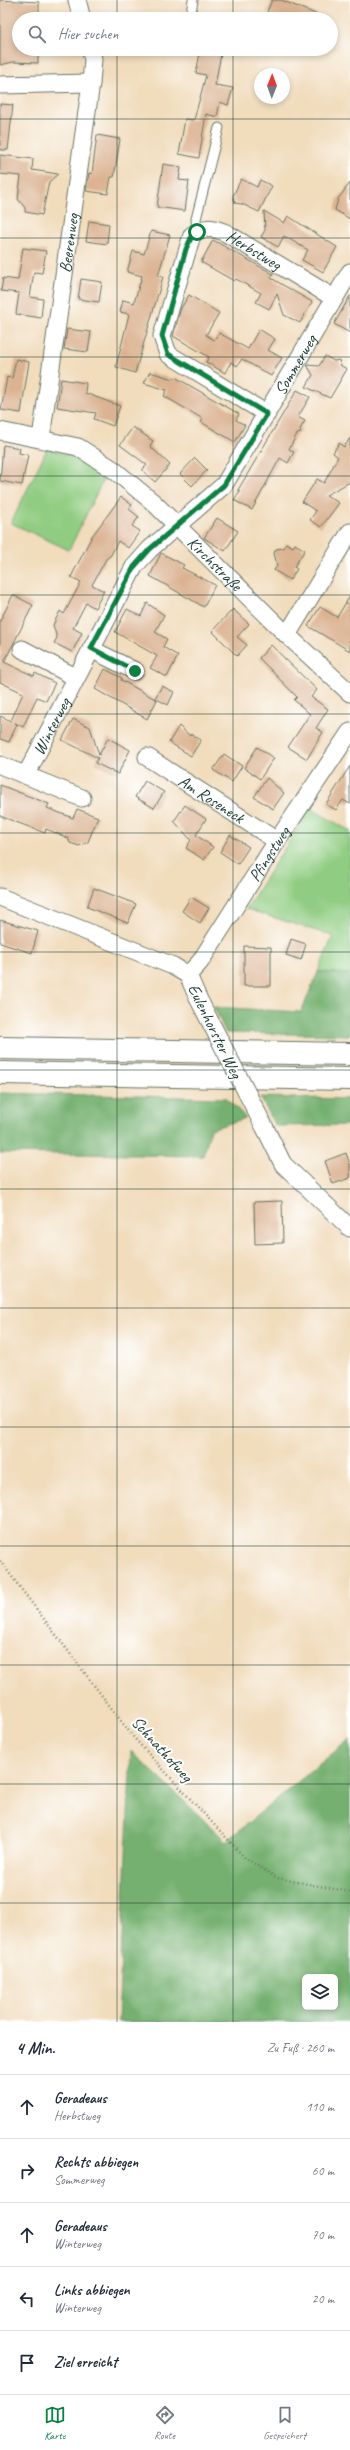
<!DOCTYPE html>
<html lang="de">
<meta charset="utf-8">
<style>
:root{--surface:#fff;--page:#f2f2f3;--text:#1f2937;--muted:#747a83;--line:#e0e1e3;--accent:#0b8043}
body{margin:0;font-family:Caveat,sans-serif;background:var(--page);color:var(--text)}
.controls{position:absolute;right:12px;bottom:12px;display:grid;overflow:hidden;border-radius:6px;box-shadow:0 2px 6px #0003}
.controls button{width:36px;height:36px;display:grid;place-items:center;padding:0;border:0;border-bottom:1px solid var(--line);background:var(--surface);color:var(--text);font:20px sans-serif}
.compass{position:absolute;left:254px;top:68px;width:36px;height:36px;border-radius:50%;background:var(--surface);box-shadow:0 2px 6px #0003;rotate:1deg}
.stop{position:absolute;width:12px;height:12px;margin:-9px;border:3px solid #0b8043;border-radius:50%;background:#fff}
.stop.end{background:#0b8043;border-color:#fff;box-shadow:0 1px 4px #0008}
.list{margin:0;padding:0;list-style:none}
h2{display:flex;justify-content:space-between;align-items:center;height:52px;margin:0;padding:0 16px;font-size:17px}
h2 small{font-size:13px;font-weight:400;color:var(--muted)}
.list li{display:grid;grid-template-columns:26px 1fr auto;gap:12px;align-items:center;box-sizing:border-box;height:64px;padding:0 16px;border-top:1px solid var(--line)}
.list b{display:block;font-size:15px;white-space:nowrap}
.list p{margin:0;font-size:13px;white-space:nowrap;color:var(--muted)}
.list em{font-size:13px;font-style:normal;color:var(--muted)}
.icon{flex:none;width:22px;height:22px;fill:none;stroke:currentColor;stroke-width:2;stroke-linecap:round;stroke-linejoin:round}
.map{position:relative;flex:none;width:350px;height:2022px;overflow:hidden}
.search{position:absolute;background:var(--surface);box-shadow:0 2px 6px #0003;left:12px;right:12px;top:12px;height:44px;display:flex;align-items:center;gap:10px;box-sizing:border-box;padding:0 14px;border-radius:22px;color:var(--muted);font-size:15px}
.sheet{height:372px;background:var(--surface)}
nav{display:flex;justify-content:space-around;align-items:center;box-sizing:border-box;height:56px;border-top:1px solid var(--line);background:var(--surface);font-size:11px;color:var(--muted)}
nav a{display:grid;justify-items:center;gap:2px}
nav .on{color:var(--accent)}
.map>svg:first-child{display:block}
.green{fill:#90cc81;stroke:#58845a}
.forest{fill:#74b06f;stroke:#4a7652;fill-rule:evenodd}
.building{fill:#dbb392}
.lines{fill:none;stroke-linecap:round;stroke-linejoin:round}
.lane-casing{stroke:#687564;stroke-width:11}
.street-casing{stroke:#687564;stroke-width:19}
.highway-casing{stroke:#687564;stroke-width:24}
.path{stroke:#687564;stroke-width:2.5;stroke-dasharray:1 3;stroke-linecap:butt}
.lane{stroke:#fff;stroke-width:9}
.street{stroke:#fff;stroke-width:17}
.highway{stroke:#fff;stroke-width:22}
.street-bridge-casing{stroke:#687564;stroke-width:19;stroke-linecap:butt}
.street-bridge{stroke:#fff;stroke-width:17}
.route{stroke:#0b8043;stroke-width:5}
.grid{fill:none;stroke:#1f3d34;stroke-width:1;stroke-opacity:0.55}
.labels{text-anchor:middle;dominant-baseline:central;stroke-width:4;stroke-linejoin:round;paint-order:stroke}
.street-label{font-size:17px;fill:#1f3d34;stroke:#fff}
</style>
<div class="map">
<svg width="350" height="2022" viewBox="0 0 350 2022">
<rect width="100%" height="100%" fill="#fff"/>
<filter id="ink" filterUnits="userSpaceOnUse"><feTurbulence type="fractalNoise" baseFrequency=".025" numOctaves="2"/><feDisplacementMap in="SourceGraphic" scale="8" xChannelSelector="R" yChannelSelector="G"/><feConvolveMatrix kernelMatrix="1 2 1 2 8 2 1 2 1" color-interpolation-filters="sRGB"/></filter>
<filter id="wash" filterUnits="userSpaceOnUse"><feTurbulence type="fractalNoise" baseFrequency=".012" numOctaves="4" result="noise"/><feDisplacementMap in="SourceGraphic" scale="16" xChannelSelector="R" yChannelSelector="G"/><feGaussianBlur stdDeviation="0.9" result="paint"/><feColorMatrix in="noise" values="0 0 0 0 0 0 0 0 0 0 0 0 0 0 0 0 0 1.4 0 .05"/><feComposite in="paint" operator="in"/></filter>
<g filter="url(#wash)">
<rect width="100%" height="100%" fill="#f1dcbc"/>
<g class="green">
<polygon points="47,449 77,458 105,476 69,550 11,523"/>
<polygon points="310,808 350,831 350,974 318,972 333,936 246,909"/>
</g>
<g class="forest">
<polygon points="318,972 350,974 350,1035 226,1033 214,1007 301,1012"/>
<polygon points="0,1093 227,1098 246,1118 211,1129 203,1156 0,1153"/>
<polygon points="260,1097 350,1099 350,1125 276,1126"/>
<path d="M 350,1739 L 350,1895 L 347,1898 L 350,1898 L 350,2022 L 118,2022 L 131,1751 L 226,1841 ZM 305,1977 L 335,1977 L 335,2007 L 305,2007 Z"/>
</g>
<g id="blocks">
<g class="building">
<polygon points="0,0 39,2 39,19 19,19 19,49 38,49 38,63 13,62 0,65"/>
<polygon points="272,0 281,0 328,19 270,19 272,14 267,12"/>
<polygon points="213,49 222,49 215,85 233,88 228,105 220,102 217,117 206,114 199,158 179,154 185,119 194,120 206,75 196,73 200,53 211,55"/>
<polygon points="0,104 13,105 8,150 0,150"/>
<polygon points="97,135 120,139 114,177 111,177 108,194 86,191 89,173 92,174"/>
<polygon points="0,155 33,159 32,170 58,174 49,182 42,215 25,212 25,208 18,199 21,176 0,174"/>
<polygon points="163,164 181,167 179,180 189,181 185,211 157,207"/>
<polygon points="241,179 257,187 260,180 272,186 259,212 242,204 235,203 233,196"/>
<polygon points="350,183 350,219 335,210 338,199"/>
<polygon points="264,211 284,223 288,216 337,247 323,272 302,260 308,250 284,236 278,247 261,237 265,230"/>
<polygon points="89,221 109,224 107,244 86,241"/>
<polygon points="151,231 170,235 158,276 163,277 135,373 116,367 129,314 120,312 123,300 134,303 142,276 127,272 133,251 144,254"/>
<polygon points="213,240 273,274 271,278 312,302 300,323 284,315 277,294 269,309 256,302 261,293 236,279 234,281 201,262"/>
<polygon points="23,248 46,251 42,273 34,272 30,297 43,299 41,318 16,314 19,293 1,291 3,278 18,280"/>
<polygon points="81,279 102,282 99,302 78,299"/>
<polygon points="189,295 219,313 206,335 214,340 219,333 248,349 259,329 275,339 268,350 282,358 271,376 242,359 237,366 231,362 225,373 206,362 209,357 173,336 181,308"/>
<polygon points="350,296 350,333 334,324"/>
<polygon points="67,329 91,332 88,352 64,349"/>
<polygon points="325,356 334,361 339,360 341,366 347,369 330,398 306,387 313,375 307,365 319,366"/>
<polygon points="16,359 29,362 21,413 1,410 7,377 12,378"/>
<polygon points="150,372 173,379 175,377 239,414 236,420 245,425 235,442 201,422 203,419 164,396 167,390 144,383"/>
<polygon points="61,379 86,383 85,393 120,406 113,426 94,419 96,413 57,407"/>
<polygon points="297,390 310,397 298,417 305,421 300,429 301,433 297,434 289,449 294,452 288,463 280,458 252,510 234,500 240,491 238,490"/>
<polygon points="133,427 153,441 150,446 170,465 155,482 142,470 147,465 120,445"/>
<polygon points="350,438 350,482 326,495 339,503 321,527 310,520 316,511 302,502 317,479 324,483 338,457 333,453 339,443 344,447"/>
<polygon points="3,445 20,448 19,453 28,455 22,485 0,481"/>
<polygon points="195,458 207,470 192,486 180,474"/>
<polygon points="121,497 132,505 129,509 139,517 132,526 140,531 128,548 118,541 111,555 106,559 92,585 104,591 95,608 86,603 73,628 82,633 72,652 54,643 57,638 53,625 60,611 64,614 81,582 71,577 92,536"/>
<polygon points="217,518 238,531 225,551 204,538"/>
<polygon points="286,543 293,547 295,544 305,550 294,567 297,569 290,580 274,570 277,566 274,553 276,549 284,548"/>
<polygon points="161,553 184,565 182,568 215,585 204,607 150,576"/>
<polygon points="13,595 33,605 4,662 34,676 35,673 55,683 46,701 37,697 23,727 15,723 17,724 9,742 0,739 0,716 11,721 23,693 0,682 0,621"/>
<polygon points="350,596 350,651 308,626 320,607 337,617"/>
<polygon points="147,603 164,615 155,632 167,639 163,647 178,656 167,677 150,668 157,656 115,632 127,609 141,616"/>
<polygon points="233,609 249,624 237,637 247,645 237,656 212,631"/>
<polygon points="271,645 317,690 311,697 328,709 316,728 323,732 307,759 288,747 310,714 294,700 297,697 259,658"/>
<polygon points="105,669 122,678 121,680 157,700 147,719 95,689"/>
<polygon points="162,686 174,692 168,705 155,698"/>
<polygon points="73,719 90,727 99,755 108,738 130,750 118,774 95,763 98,758 62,740"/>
<polygon points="179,726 190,736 191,734 201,740 191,756 169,742"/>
<polygon points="257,747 274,758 260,779 244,768"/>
<polygon points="224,754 242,766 232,782 213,770"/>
<polygon points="350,766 350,804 343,800 336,810 326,804"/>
<polygon points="267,778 284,793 273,809 254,797"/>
<polygon points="145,781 164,792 154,808 135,797"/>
<polygon points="0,785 49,804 47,808 73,818 77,809 98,817 88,842 79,846 70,843 68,838 46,829 45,833 0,816"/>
<polygon points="185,805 206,819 196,835 213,847 204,860 186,848 191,840 174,821"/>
<polygon points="230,835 249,847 238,864 220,852"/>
<polygon points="94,888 136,904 128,923 87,907"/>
<polygon points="191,897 209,908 200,923 182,911"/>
<polygon points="0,920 38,931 32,953 0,943"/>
<polygon points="291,939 306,944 301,960 286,955"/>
<polygon points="244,946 271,947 271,986 244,986"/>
<polygon points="346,1153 350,1164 350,1178 333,1184 325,1161"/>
<polygon points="282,1201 283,1243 255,1244 254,1202"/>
</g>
</g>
</g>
<g filter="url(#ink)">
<use href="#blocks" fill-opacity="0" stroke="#687564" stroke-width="1"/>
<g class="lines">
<g class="lane-casing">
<g id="lane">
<polyline points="190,19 193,0"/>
<polyline points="197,232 196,219 219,128"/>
</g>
</g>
<g class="street-casing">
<g id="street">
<polyline points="77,0 82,19"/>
<polyline points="0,85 91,83"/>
<path id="s1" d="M 267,414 L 168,354 L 162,336 L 192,235 C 204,226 211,227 226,233 L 334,298"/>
<path id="s2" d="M 0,431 L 78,447 L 114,470 L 154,503 L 287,635 L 350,693"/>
<path id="s3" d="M 41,438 L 91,83 L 93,59 L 90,49"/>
<polyline points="287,635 350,532"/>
<polyline points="22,649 75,677"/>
<polyline points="91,649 135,671"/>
<path id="s4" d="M 147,757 L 277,841"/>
<polyline points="0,765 82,798"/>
<path id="s5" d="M 26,775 L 134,567 L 150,549 L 224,485 L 350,272"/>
<polyline points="0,897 173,966 188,975 198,998"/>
<path id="s6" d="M 188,975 L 200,962 L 277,841 L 350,732"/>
<polyline points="266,1130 283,1164 350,1228"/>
</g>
</g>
<g class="highway-casing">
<g id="highway">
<polyline points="0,1048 350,1054"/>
<polyline points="0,1073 350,1079"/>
</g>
</g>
<polyline class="path" points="0,1561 134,1738 244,1857 277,1878 350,1892"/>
<use href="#lane" class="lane"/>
<use href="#street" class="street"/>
<use href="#highway" class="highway"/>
<g class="street-bridge-casing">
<polyline id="street-bridge" points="198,998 266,1130"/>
</g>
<use href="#street-bridge" class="street-bridge"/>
</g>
</g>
<g class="lines" filter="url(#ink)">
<polyline class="route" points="135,671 91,648 134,567 150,549 224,485 267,414 168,354 162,336 186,249 192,236 197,232"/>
</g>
<path class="grid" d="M 117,0 L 117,19M 233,0 L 233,19M 117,49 L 117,2022M 233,49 L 233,2022M 0,119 L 350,119M 0,238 L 350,238M 0,357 L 350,357M 0,476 L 350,476M 0,595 L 350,595M 0,714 L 350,714M 0,833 L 350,833M 0,952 L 350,952M 0,1070 L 350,1070M 0,1189 L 350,1189M 0,1308 L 350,1308M 0,1427 L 350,1427M 0,1546 L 350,1546M 0,1665 L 350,1665M 0,1784 L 350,1784M 0,1903 L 350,1903"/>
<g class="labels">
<g class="street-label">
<text stroke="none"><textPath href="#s3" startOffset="197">Beerenweg</textPath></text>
<text stroke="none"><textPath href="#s1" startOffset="309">Herbstweg</textPath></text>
<text stroke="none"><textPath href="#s5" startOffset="496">Sommerweg</textPath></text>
<text stroke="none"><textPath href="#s2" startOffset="260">Kirchstraße</textPath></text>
<text stroke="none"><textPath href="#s5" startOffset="55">Winterweg</textPath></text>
<text stroke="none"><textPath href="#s4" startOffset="77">Am Roseneck</textPath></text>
<text stroke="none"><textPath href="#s6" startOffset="146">Pfingstweg</textPath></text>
<text transform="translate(215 1031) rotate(64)">Eulenhorster Weg</text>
<text transform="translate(162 1749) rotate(48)">Schnathofweg</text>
</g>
</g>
</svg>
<div class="controls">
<button><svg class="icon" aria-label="layers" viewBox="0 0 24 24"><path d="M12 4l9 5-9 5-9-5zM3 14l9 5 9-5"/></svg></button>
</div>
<svg class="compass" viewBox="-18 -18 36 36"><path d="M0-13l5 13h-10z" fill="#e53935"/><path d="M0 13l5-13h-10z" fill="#747a83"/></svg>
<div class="stop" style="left:197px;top:232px"></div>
<div class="stop end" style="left:135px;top:671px"></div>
<div class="search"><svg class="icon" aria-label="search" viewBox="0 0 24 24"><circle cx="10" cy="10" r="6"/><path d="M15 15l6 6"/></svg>Hier suchen</div>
</div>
<section class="sheet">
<h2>4 Min.<small>Zu Fuß · 260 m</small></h2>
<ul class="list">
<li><svg class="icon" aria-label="ahead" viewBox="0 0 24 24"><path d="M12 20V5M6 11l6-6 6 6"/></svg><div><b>Geradeaus</b><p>Herbstweg</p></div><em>110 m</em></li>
<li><svg class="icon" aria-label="right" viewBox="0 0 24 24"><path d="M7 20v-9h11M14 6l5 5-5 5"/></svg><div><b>Rechts abbiegen</b><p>Sommerweg</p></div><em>60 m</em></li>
<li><svg class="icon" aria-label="ahead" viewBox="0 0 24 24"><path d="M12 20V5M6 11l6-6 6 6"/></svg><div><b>Geradeaus</b><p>Winterweg</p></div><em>70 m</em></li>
<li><svg class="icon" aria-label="left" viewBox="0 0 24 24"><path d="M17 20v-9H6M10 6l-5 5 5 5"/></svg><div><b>Links abbiegen</b><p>Winterweg</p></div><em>20 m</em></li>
<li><svg class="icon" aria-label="arrive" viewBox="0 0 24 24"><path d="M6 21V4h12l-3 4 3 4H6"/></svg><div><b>Ziel erreicht</b></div></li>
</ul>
</section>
<nav>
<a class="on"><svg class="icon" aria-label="map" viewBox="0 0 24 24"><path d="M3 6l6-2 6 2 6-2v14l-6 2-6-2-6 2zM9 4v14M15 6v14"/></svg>Karte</a>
<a><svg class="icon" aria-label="directions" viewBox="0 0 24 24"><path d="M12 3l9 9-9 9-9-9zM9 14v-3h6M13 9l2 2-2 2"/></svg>Route</a>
<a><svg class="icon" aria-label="saved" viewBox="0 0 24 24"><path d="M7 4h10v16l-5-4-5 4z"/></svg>Gespeichert</a>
</nav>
